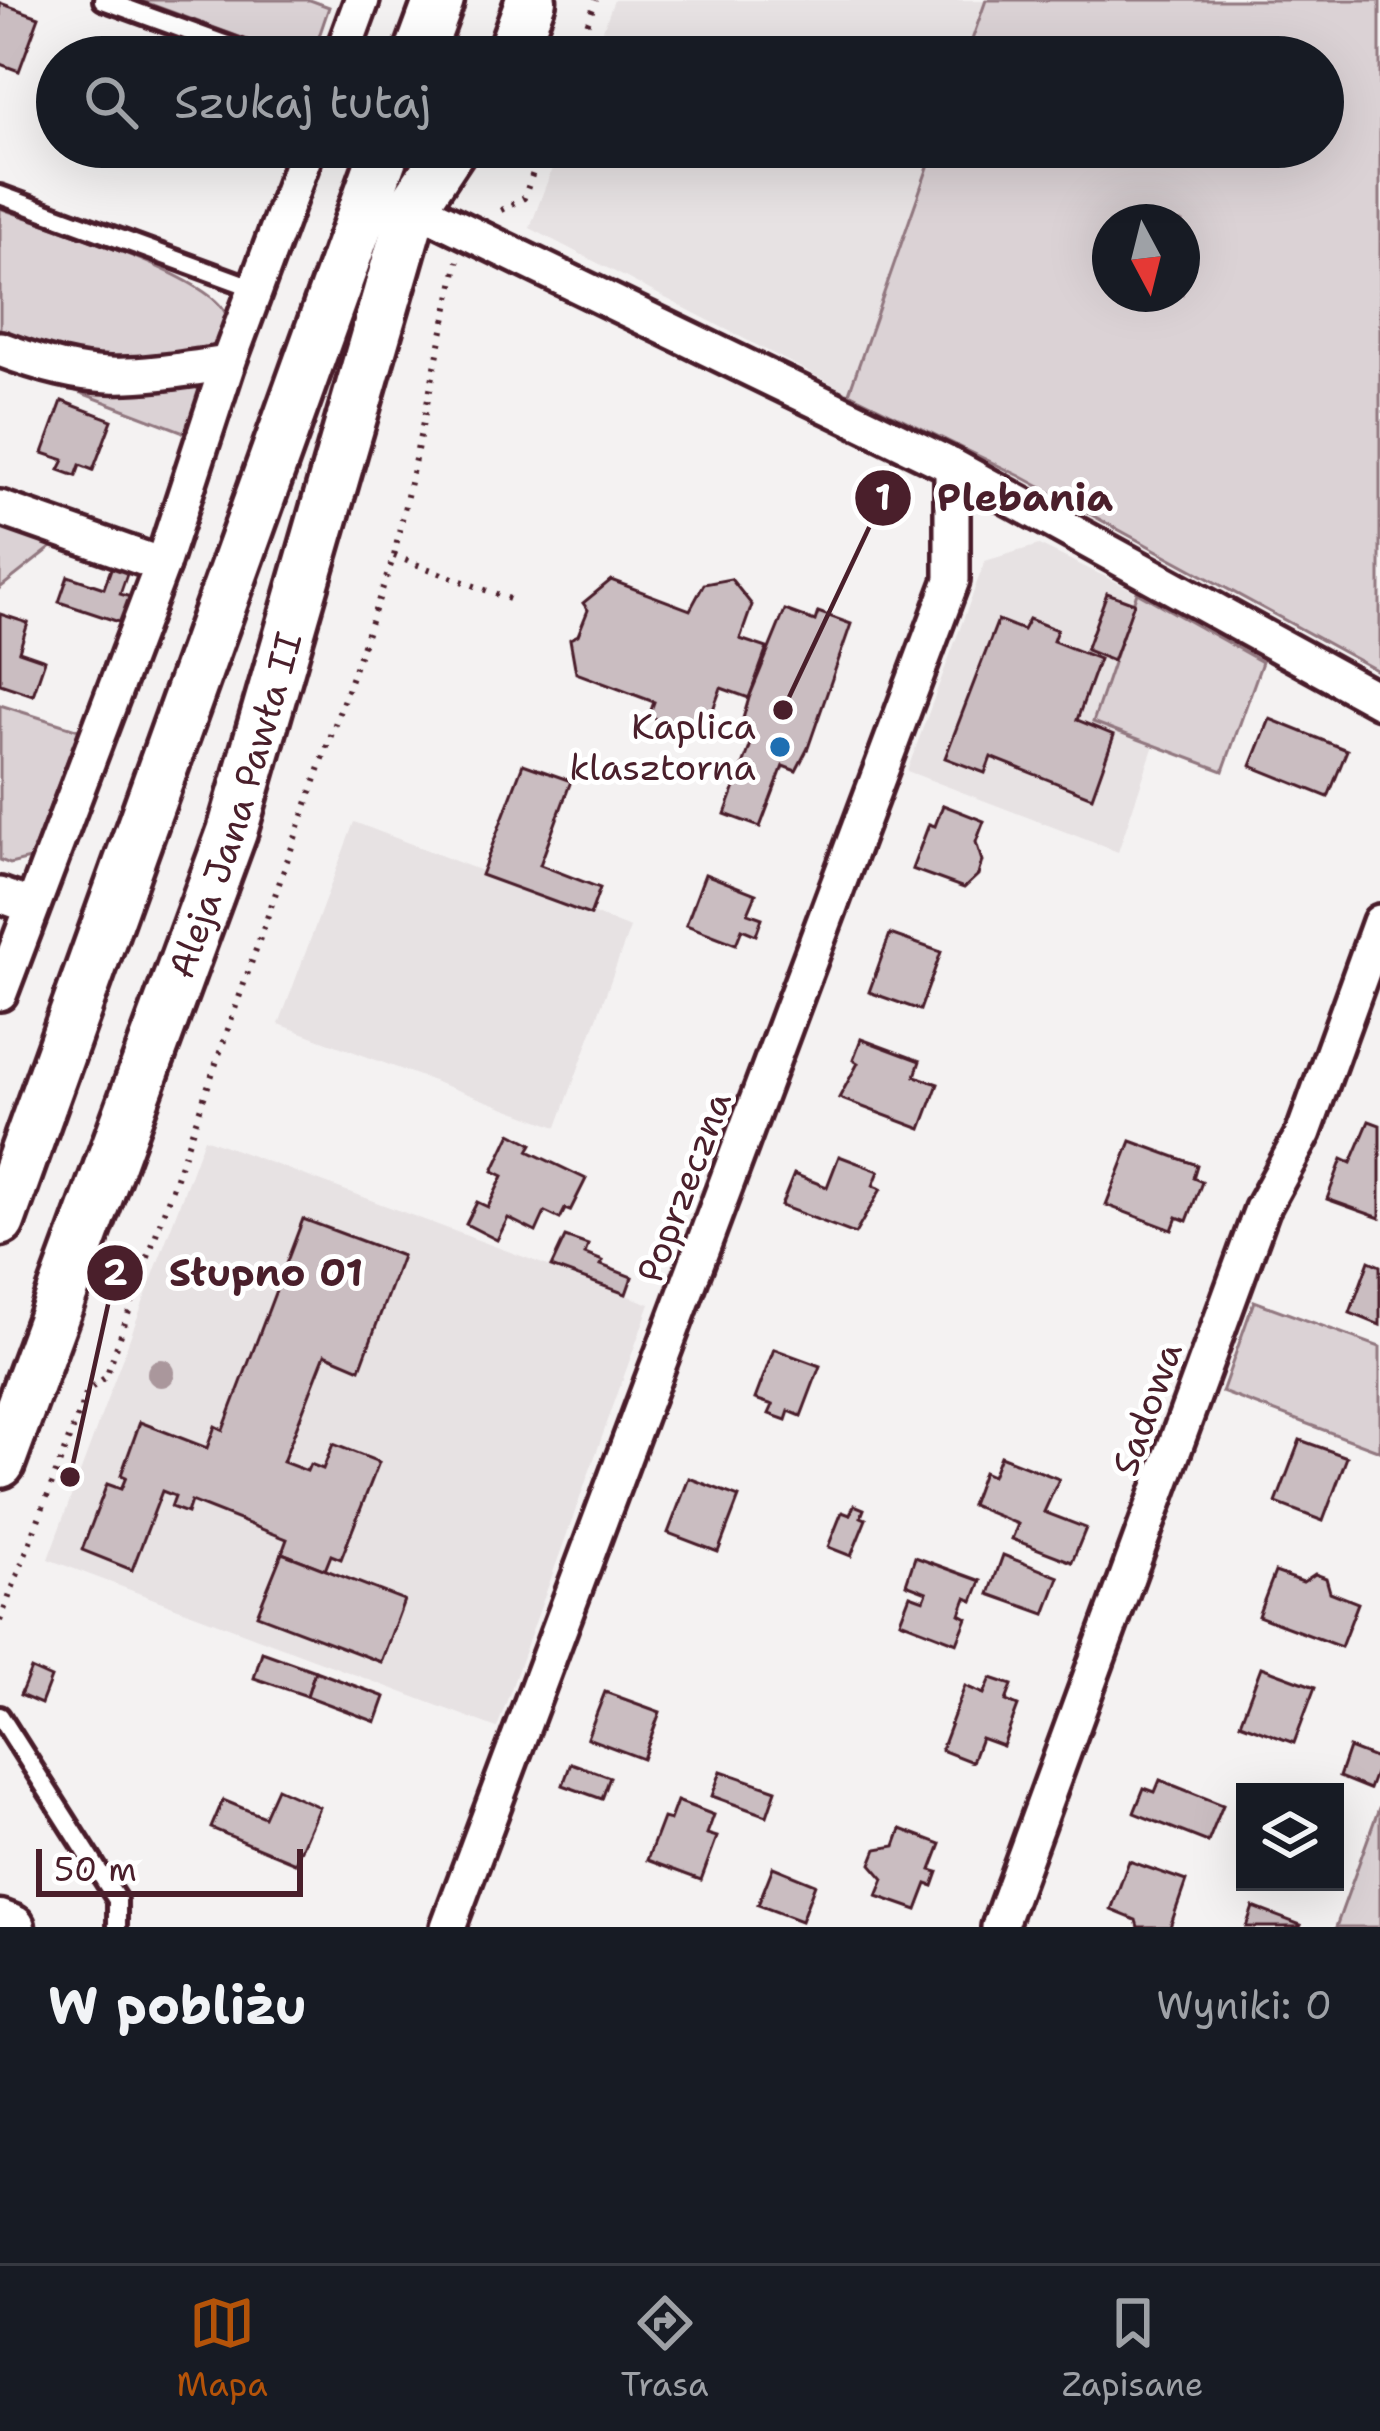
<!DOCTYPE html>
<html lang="pl">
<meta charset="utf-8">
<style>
:root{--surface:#171b24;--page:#242831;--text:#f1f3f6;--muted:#9ea1a6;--line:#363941;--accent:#b45309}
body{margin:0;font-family:"Shantell Sans",sans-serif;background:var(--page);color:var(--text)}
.controls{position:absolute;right:36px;bottom:36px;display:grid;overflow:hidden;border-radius:0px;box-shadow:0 12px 48px #0002}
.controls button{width:108px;height:108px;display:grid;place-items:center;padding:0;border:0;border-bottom:3px solid var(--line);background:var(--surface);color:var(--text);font:60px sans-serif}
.compass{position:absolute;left:1092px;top:204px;width:108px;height:108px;border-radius:50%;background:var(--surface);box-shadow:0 12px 48px #0002;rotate:173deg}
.scale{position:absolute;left:36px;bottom:30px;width:267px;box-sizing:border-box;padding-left:12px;border:6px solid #4a1f2b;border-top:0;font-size:33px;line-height:42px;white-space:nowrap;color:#4a1f2b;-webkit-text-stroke:9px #fff;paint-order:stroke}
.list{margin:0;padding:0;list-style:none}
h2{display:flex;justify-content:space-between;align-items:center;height:156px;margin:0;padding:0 48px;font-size:51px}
h2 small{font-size:39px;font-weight:400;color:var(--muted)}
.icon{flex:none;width:66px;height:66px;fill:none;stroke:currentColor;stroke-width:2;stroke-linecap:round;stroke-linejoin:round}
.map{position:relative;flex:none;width:1380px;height:1927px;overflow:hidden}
.search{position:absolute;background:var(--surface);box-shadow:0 12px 48px #0002;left:36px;right:36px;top:36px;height:132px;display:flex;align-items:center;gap:30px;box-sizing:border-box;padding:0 42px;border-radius:66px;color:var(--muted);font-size:45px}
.sheet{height:336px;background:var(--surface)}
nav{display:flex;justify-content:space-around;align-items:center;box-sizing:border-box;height:168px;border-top:3px solid var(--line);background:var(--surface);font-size:33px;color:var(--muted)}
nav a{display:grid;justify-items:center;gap:6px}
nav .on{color:var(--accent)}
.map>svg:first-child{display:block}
.built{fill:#e7e2e3}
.green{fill:#dbd2d5;stroke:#927880;stroke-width:3;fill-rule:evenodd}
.building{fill:#cabdc1;stroke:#4a1f2b;stroke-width:3}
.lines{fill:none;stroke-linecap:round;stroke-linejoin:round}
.service-casing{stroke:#4a1f2b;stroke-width:26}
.minor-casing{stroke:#4a1f2b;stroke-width:42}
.tertiary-casing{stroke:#4a1f2b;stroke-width:51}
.secondary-casing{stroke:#4a1f2b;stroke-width:57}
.path{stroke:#4a1f2b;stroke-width:6;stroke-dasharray:3 9;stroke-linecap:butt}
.service{stroke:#fff;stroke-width:16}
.minor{stroke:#fff;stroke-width:33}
.tertiary{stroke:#fff;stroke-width:42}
.secondary{stroke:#fff;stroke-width:48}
.tree{fill:#aa979c}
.poi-dot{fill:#1f6fb2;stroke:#fff;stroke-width:4.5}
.labels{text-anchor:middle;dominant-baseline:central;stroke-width:10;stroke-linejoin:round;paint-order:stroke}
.poi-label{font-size:36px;fill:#4a1f2b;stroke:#fff;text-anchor:end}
.street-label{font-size:36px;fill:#4a1f2b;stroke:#fff}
.leader{fill:none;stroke:#4a1f2b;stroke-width:4.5}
.callout-dot{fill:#4a1f2b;stroke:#fff;stroke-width:4.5}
.mark-label{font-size:36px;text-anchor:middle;font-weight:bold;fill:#fff}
.callout-label{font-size:39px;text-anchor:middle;font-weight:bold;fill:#4a1f2b;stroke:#fff;stroke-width:10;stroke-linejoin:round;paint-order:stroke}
</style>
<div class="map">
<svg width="1380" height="1927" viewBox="0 0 1380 1927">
<rect width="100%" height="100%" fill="#f4f2f2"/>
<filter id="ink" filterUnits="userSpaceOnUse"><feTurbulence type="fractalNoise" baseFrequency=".00833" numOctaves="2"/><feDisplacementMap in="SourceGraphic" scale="24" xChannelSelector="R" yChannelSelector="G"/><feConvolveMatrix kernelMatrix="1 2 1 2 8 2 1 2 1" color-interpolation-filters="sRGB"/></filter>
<g filter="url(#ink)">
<g class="built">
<polygon points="614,0 986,0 966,57 593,57"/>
<polygon points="560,147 935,147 849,393 530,228"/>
<polygon points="1039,545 1137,592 1093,722 1154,745 1118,852 907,771 985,561"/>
<polygon points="354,822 630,928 557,1127 279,1024"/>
<polygon points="204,1138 650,1304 497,1728 48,1559"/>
</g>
<g class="green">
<polygon points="139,0 310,0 329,7 312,57 294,57"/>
<path d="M 986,0 L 1380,0 L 1380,672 L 1020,476 L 849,393 L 935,147 L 1323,147 L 1323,57 L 966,57 ZM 1182,222 L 1182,294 L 1110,294 L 1110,222 Z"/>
<path d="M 0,208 C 42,224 214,276 226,315 C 230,328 222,339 216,350 L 123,365 L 0,340 Z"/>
<polygon points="76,382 188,382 204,393 189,434 71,389"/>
<polygon points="0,522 57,543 0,588"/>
<polygon points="1137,592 1262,662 1223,771 1093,722"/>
<polygon points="0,705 79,730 30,859 10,864 0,860"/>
<polygon points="1254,1301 1380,1347 1380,1451 1222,1392"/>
<polygon points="1380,1805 1380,1927 1336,1927"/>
</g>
<g class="building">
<polygon points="0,3 39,17 19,71 0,64"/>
<polygon points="62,401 112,420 93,470 80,465 76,476 59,470 64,460 43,453"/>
<polygon points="112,566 128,571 120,594 134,598 125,624 59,602 68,576 104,588"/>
<polygon points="731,579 752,605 740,639 767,648 749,698 721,688 704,734 672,739 650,713 654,702 576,673 570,639 578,635 588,610 583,603 611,580 690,610 704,584"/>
<polygon points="1107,593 1134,603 1113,661 1086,650"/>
<polygon points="785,610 815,621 818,612 851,624 808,748 796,771 783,766 760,827 725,814 751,744 737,739 749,698"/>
<polygon points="0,614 28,623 19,651 45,660 33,695 0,684"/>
<polygon points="1029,619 1057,630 1053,641 1099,659 1077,720 1114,735 1092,797 991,757 985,773 945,758 998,620 1023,630"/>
<polygon points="1270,719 1347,750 1328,797 1251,766"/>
<polygon points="523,764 571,781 540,865 600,888 590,915 481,875"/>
<polygon points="943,805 984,821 976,842 982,861 978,875 964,888 912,869 929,824 935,826"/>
<polygon points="705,874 756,894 748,913 762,918 756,935 742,929 736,944 686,925"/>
<polygon points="890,934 941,952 920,1010 869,992"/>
<polygon points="861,1039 920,1061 915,1076 938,1084 921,1129 839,1098 858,1063 853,1060"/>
<polygon points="1369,1121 1380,1125 1380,1218 1327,1199 1342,1159 1351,1163"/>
<polygon points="511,1133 532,1144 528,1151 586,1179 570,1211 565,1209 560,1219 545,1212 536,1232 508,1218 497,1240 466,1224 477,1202 488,1207 503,1176 493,1171"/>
<polygon points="1131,1141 1197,1165 1193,1178 1202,1182 1187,1221 1177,1217 1172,1230 1106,1205"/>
<polygon points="839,1156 879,1171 873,1186 881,1189 855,1234 781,1206 794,1174 827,1187"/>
<polygon points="303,1219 402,1256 360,1369 325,1354 283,1462 307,1471 310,1464 323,1469 333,1444 379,1462 341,1559 331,1555 325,1570 282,1553 287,1539 191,1501 187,1513 171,1507 175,1496 162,1491 132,1570 82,1550 107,1484 121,1489 126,1477 121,1475 140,1422 207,1448 215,1426 223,1430"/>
<polygon points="565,1237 588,1245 585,1254 603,1261 601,1265 632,1277 626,1294 551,1267"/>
<polygon points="1369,1261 1380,1266 1380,1325 1350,1313"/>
<polygon points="774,1349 820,1366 801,1416 789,1411 786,1420 769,1414 773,1405 755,1399"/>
<polygon points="1300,1440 1347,1457 1323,1521 1276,1503"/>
<polygon points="1000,1456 1059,1479 1044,1512 1086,1528 1072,1562 1012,1539 1018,1524 971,1505 983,1472 992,1476"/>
<polygon points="689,1478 739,1497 718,1552 668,1533"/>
<polygon points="854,1505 864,1509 861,1517 866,1519 851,1556 828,1547 842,1512 850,1515"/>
<polygon points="282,1553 404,1600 381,1662 257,1615"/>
<polygon points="1003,1555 1059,1577 1045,1614 989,1594"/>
<polygon points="915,1557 981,1581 973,1601 966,1598 960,1614 967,1618 957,1643 900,1621 910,1595 924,1600 927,1592 906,1584"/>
<polygon points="1275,1572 1303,1582 1315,1574 1326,1578 1330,1592 1358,1603 1341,1647 1258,1616"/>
<polygon points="262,1652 315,1671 307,1696 254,1678"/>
<polygon points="1261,1667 1315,1687 1294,1743 1240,1723"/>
<polygon points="31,1669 51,1678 41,1704 20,1695"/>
<polygon points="315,1671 385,1697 376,1722 307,1696"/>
<polygon points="991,1678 1012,1685 1006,1701 1018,1706 1003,1746 981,1738 972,1762 941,1750 965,1686 984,1694"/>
<polygon points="605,1692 660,1712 643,1759 587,1738"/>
<polygon points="1349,1748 1380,1760 1369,1789 1339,1777"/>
<polygon points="571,1763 610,1777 602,1799 563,1785"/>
<polygon points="721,1771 776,1790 767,1816 712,1796"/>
<polygon points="1160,1780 1223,1805 1208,1842 1134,1813 1144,1788 1155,1792"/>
<polygon points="277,1788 319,1807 295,1863 211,1828 223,1800 264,1817"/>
<polygon points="677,1801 714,1815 707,1834 717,1837 701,1880 647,1860 663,1818 670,1820"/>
<polygon points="901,1829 941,1844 931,1870 938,1872 933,1886 927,1884 917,1910 877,1896 884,1879 871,1864 877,1849 895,1846"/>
<polygon points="1129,1861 1186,1881 1170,1927 1138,1927 1136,1920 1111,1910"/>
<polygon points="773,1867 815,1884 801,1921 758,1905"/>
<polygon points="1253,1907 1301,1925 1300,1927 1246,1927"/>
</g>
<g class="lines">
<g class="service-casing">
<g id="service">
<polyline points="103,0 260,57"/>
<polyline points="0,195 257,289"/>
<polyline points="0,1716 117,1900 117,1927"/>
</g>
</g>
<g class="minor-casing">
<g id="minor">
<polyline points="341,57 362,0"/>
<polyline points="413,206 952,466 1380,701"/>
<path d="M 0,349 C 96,385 129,378 228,363"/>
<polyline points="0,508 162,565"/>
<polyline points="0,895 31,906"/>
<polyline points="0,993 162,565 228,363 308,147"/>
<polyline points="448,1927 952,580 952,466"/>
<polyline points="999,1927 1262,1209 1304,1132 1380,922"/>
</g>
</g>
<g class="tertiary-casing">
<polyline id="tertiary" points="0,1922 13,1927"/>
</g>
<g class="secondary-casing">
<g id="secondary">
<polyline points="418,57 439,0"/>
<polyline points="510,57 531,0"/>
<polyline points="0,1221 386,147"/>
<path id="s1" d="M 0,1463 L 232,832 L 413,206 L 452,147"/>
</g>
</g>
<g class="path">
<polyline points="575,57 596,0"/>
<polyline points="501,210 524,198 542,147"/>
<polyline points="394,556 515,601"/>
<polyline points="0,1621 87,1391 106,1377 394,556 458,261"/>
</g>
<use href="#service" class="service"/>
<use href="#minor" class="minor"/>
<use href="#tertiary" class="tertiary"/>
<use href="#secondary" class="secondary"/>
</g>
<circle class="tree" cx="161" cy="1373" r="14"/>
</g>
<circle class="poi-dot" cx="780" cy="747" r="12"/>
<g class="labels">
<g class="poi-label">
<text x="756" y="726">Kaplica<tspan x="756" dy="41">klasztorna</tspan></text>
</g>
<g class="street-label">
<text stroke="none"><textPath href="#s1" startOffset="699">Aleja Jana Pawła II</textPath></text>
<text transform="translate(684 1187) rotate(-69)">Poprzeczna</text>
<text transform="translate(1147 1409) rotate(-70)">Sadowa</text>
</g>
</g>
<path class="leader" d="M783 710L883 498M70 1477L115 1273"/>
<g class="callout-dot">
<circle cx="783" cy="710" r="12"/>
<circle cx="70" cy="1477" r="12"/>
<circle cx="883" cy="498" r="30"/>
<circle cx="115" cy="1273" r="30"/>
</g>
<g class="mark-label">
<text x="883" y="510">1</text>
<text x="115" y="1285">2</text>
</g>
<g class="callout-label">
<text x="1025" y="511">Plebania</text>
<text x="266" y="1286">Słupno 01</text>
</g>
</svg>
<div class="controls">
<button><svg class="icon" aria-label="layers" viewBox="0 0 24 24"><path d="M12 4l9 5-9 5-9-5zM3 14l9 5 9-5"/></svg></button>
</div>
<svg class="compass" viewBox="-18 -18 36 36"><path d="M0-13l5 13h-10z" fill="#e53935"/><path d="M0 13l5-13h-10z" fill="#9ea1a6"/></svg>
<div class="scale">50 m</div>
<div class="search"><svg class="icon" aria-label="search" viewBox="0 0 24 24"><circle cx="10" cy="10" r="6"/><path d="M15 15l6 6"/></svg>Szukaj tutaj</div>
</div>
<section class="sheet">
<h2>W pobliżu<small>Wyniki: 0</small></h2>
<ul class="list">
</ul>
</section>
<nav>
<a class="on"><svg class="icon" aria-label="map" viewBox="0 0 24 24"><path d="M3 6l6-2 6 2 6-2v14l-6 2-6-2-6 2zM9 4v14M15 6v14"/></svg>Mapa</a>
<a><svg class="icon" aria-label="directions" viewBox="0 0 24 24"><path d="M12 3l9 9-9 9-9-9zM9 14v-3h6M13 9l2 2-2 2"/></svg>Trasa</a>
<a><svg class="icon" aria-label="saved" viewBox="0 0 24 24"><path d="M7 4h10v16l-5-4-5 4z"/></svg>Zapisane</a>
</nav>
